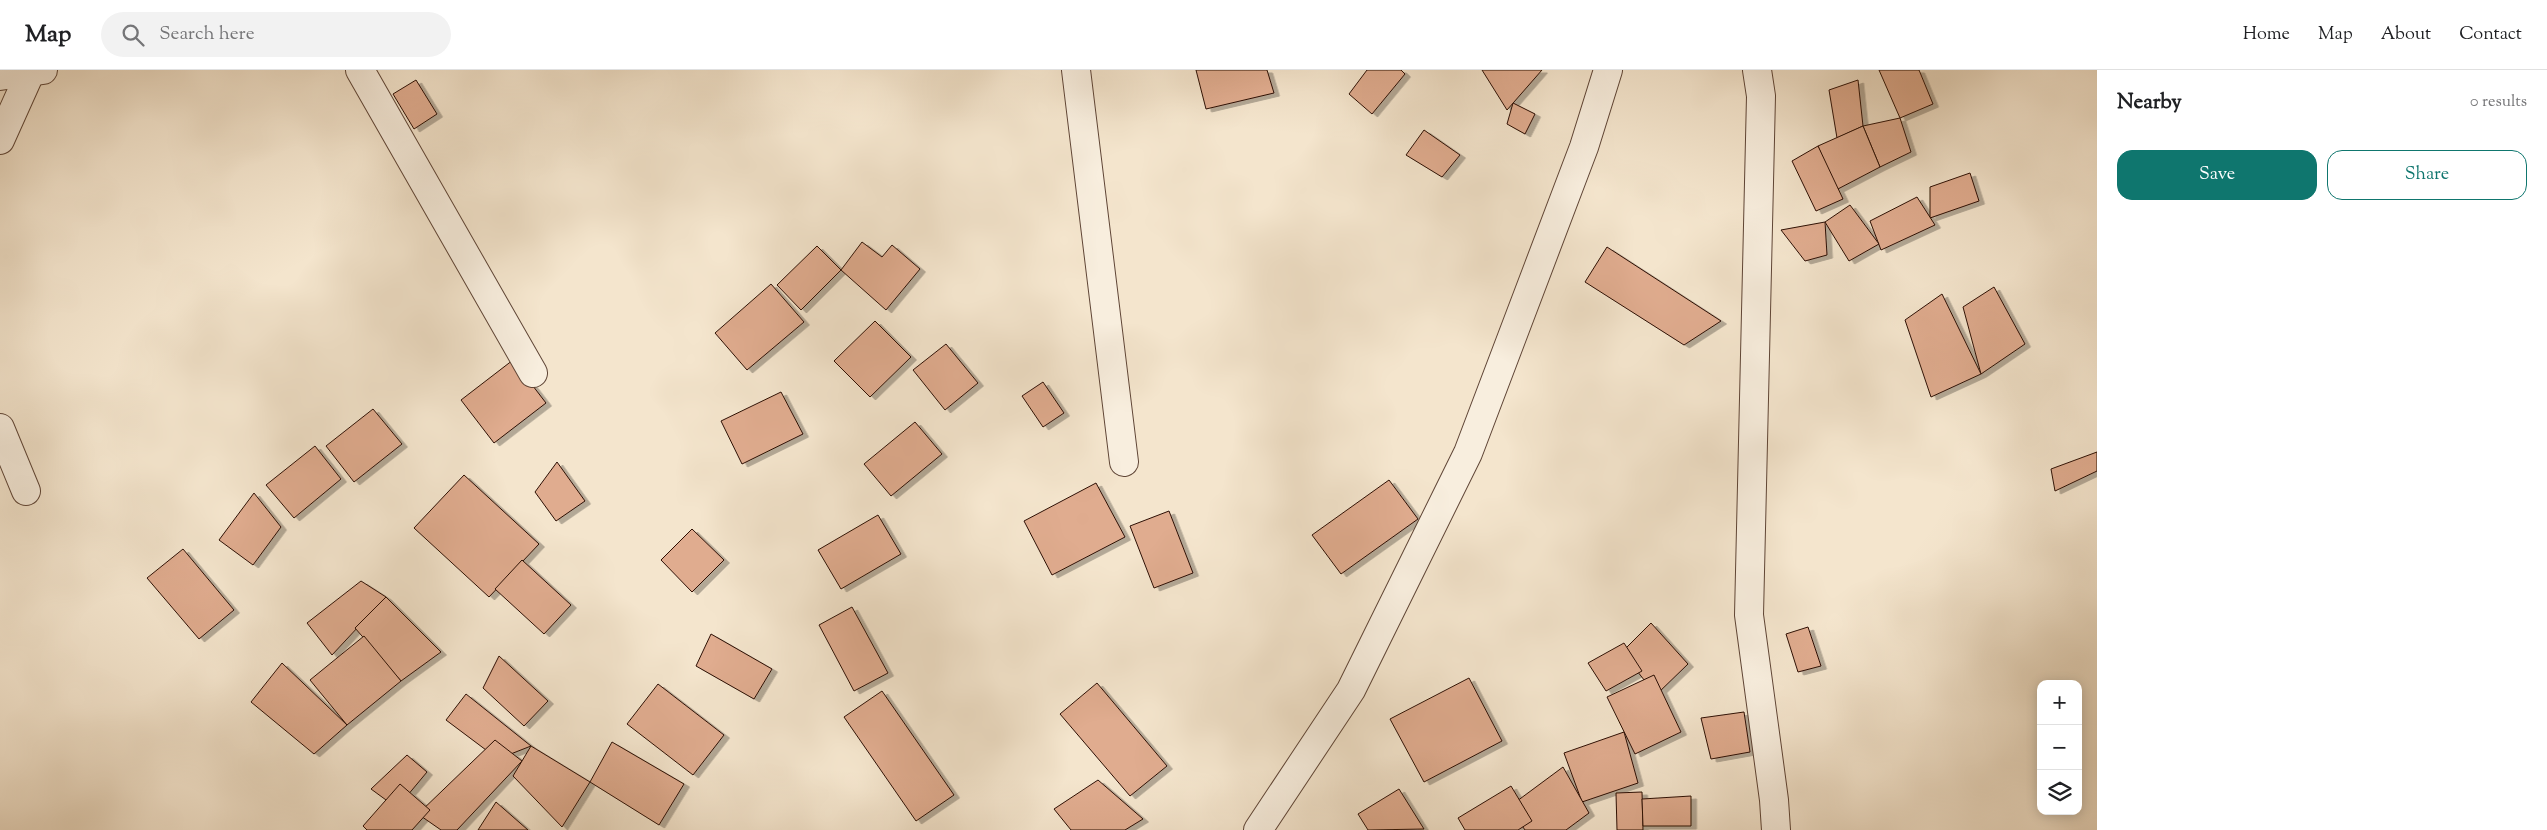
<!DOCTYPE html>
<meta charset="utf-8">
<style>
:root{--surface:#fff;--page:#f2f2f2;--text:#202124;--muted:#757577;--line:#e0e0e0;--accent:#0f766e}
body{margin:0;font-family:"Sorts Mill Goudy",serif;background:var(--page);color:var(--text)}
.controls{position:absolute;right:15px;bottom:15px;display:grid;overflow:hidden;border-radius:10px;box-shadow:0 2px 12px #0003}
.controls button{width:45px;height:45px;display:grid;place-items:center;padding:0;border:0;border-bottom:1px solid var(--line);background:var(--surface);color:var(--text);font:25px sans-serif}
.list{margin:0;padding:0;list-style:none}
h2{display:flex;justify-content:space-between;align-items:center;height:65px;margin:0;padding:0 20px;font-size:21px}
h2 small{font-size:16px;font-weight:400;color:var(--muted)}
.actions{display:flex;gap:10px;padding:15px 20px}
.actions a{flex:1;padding:11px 0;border:1px solid var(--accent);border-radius:15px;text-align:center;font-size:18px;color:var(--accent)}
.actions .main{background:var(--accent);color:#fff}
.icon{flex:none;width:28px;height:28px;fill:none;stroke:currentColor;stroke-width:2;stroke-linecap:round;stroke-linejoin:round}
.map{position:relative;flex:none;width:2097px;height:760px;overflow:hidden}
header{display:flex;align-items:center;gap:30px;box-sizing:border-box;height:70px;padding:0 25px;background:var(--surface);border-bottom:1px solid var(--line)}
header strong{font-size:24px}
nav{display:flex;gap:28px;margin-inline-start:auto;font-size:18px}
.search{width:350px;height:45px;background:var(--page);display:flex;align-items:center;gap:12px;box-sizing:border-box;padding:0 18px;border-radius:28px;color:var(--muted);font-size:19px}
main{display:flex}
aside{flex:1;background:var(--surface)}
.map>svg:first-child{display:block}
.building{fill:#e0ac8f;stroke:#2d1004;filter:url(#shadow)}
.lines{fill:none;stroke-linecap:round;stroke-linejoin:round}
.street-casing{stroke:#5f4536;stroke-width:30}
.street{stroke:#f8eede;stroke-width:28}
</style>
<header>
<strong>Map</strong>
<div class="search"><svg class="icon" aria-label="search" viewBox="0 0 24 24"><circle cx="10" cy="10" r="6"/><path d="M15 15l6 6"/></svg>Search here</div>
<nav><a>Home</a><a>Map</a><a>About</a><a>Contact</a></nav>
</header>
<main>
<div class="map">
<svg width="2097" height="760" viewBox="0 0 2097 760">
<defs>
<filter id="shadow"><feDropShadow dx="5.5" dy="3" stdDeviation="0" flood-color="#0004"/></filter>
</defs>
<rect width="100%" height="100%" fill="#f4e5cd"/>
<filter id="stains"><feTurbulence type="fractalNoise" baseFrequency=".004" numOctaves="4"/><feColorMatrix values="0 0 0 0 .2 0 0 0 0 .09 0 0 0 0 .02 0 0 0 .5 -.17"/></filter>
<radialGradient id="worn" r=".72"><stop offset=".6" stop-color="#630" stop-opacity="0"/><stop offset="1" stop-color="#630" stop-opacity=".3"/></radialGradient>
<g class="building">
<polygon points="1196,0 1267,0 1274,23 1206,39"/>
<polygon points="1367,0 1401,0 1405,4 1372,44 1349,24"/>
<polygon points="1482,0 1542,0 1507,40"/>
<polygon points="1879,0 1919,0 1933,34 1900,48"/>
<polygon points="416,10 437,44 414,59 393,24"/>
<polygon points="1858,10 1863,56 1837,68 1829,20"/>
<polygon points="1513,33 1535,44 1525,64 1507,54"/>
<polygon points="1900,48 1911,82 1880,97 1863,56"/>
<polygon points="1863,56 1880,97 1836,120 1818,76"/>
<polygon points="1424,60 1460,85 1442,107 1406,85"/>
<polygon points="1818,76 1843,129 1816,141 1792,91"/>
<polygon points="1970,103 1979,131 1930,148 1930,117"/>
<polygon points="1917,127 1935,155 1881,180 1870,151"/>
<polygon points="1850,135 1879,174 1849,191 1825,152"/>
<polygon points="1825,152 1827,185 1805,191 1781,160"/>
<polygon points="862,172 882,187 892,175 920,199 886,240 841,200"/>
<polygon points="817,176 841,200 801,240 777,215"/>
<polygon points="1607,177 1721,251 1684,275 1585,212"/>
<polygon points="771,214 804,252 747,300 715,263"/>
<polygon points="1994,217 2025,274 1981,304 1963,237"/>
<polygon points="1942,224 1981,304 1931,327 1905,250"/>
<polygon points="875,251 911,287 870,327 834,291"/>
<polygon points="946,274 978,313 945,340 913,300"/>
<polygon points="513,290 546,333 494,373 461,330"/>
<polygon points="1043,312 1064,343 1043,357 1022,326"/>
<polygon points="781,322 803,364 742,394 721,351"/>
<polygon points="373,339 402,374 354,412 326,376"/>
<polygon points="915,352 942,384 891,426 864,394"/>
<polygon points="315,376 341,409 294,448 266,415"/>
<polygon points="2097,382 2097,401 2055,421 2051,399"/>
<polygon points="557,392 585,431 556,451 535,422"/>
<polygon points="464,405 539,474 489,527 414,458"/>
<polygon points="1389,410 1418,449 1341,504 1312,465"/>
<polygon points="1096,413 1125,467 1052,505 1024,451"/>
<polygon points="254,423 281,457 253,495 219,470"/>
<polygon points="1169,441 1193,503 1154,518 1130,456"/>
<polygon points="878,445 901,484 841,519 818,480"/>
<polygon points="692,459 724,490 692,522 661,490"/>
<polygon points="183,479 234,540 199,569 147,508"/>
<polygon points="522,490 571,535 544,564 495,519"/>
<polygon points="361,511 386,527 332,585 307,553"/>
<polygon points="386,527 441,582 401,611 355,558"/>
<polygon points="852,537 888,603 854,621 819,555"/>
<polygon points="1651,553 1688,594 1656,625 1622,582"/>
<polygon points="1808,557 1821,596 1798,602 1786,564"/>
<polygon points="711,564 772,599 754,629 696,596"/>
<polygon points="364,566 401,611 347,655 310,610"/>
<polygon points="1624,573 1642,601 1606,621 1588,593"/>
<polygon points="499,586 548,631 524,656 483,618"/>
<polygon points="282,593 347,655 314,684 251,632"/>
<polygon points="1654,605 1681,662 1635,684 1607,627"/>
<polygon points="1469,608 1502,671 1424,712 1390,649"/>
<polygon points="1097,613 1167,696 1130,726 1060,644"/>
<polygon points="658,614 724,665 693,705 627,654"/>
<polygon points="882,621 954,725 916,751 844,647"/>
<polygon points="466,624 531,676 498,689 446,650"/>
<polygon points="1744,642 1750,682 1711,689 1701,648"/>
<polygon points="1624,662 1638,713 1582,732 1564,683"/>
<polygon points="495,670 522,691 457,760 441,760 418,744"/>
<polygon points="612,672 684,714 659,755 590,712"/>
<polygon points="531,676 590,712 562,757 513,706"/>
<polygon points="407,685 427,702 397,738 371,719"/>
<polygon points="1563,697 1589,743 1566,760 1525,760 1509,737"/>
<polygon points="1098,710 1143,749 1125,760 1071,760 1054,739"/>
<polygon points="400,714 430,740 412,760 367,760 363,756"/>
<polygon points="1511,716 1532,751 1518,760 1465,760 1458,748"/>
<polygon points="1399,719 1424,759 1368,760 1358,744"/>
<polygon points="1642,722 1643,760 1617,760 1616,723"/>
<polygon points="1691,726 1691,756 1643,756 1642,729"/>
<polygon points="496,732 528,760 478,760"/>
</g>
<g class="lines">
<g class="street-casing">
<g id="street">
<polyline points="360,0 533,303"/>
<polyline points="1076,0 1124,392"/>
<polyline points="1757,0 1761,26 1749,545 1774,730 1776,760"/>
<polyline points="0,6 43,0"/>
<polyline points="0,70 31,1"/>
<polyline points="0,358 26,421"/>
<polyline points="1258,760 1351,620 1468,383 1584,77 1608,0"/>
</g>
</g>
<use href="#street" class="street"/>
</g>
<rect width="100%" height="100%" filter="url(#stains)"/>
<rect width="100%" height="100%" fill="url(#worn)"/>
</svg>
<div class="controls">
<button>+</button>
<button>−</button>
<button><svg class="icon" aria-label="layers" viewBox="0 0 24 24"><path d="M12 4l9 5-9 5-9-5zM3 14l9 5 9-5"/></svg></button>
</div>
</div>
<aside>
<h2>Nearby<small>0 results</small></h2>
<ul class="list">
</ul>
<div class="actions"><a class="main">Save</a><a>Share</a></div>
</aside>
</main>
